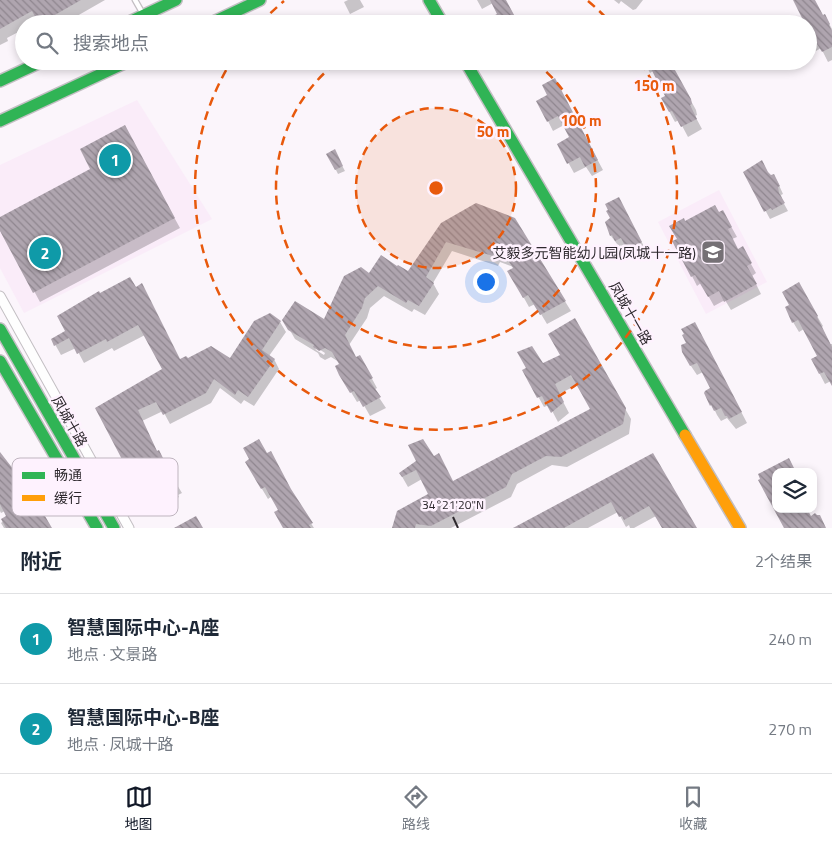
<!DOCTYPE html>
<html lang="zh">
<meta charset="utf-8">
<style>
:root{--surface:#fff;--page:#f2f2f3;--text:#1f2937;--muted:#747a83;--line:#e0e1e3;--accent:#111827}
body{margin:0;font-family:"Titillium Web","Noto Sans SC",sans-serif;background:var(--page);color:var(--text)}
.controls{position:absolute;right:15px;bottom:15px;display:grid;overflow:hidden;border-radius:10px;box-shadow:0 2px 8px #0003}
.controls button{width:45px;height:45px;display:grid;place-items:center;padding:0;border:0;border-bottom:1px solid var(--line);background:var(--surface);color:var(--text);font:25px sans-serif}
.you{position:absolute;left:485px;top:281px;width:18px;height:18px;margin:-12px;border:4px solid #fff;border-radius:50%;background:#1a73e8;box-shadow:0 0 0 8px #1a73e833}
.badge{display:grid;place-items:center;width:32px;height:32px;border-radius:50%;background:var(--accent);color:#fff;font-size:16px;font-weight:700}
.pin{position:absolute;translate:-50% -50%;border:2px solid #fff;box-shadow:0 1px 5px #0006}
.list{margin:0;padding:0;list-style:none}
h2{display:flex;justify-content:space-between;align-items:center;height:65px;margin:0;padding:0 20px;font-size:21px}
h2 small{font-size:16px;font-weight:400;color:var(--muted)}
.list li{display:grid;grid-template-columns:32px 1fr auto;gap:15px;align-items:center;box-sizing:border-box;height:90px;padding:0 20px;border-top:1px solid var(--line)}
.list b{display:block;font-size:19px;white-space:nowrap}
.list p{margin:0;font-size:16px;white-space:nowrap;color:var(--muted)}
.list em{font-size:16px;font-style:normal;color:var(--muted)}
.icon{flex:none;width:28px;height:28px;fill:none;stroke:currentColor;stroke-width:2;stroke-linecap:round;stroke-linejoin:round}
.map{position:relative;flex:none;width:832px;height:528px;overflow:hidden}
.search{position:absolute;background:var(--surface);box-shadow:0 2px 8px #0003;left:15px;right:15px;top:15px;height:55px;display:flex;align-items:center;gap:12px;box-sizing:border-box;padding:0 18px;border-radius:28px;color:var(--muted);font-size:19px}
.sheet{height:245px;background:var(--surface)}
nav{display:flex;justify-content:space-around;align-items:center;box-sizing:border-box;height:70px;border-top:1px solid var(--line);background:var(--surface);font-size:14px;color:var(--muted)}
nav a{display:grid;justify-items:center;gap:2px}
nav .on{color:var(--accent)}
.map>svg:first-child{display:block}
.built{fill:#faecf9}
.shadow{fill:#0003;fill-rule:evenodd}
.building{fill:url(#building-back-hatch)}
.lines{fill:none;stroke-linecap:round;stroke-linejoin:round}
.lane-casing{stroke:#c3bfc3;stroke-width:7}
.street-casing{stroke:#c3bfc3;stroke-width:11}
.fast-casing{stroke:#c3bfc3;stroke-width:14}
.slow-casing{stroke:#c3bfc3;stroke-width:14}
.lane{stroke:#fefefe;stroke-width:4.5}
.street{stroke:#fefefe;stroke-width:9}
.fast{stroke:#30b455;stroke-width:11}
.slow{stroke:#ff9f0a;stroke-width:11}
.ticks{fill:none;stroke:#2d282d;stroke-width:2}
.ring{fill:none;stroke:#e8590c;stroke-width:2.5;stroke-dasharray:9 6}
.labels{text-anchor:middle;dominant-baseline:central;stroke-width:5;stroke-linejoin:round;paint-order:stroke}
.poi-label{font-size:14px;fill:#2d282d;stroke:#fef2fe;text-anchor:end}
.street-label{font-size:14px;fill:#2d282d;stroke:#fef2fe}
.key{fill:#fef2fe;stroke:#bfb5bf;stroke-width:1}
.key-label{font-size:14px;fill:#2d282d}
.ticks-label{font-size:12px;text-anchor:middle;fill:#2d282d;stroke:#fef2fe;stroke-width:5;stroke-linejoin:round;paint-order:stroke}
.centre{fill:#e8590c;stroke:#fef2fe;stroke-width:2.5}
.ring-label{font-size:15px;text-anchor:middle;font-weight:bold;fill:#e8590c;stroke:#fef2fe;stroke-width:5;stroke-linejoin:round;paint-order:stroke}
</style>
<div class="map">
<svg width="832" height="528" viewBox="0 0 832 528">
<defs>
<pattern id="building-back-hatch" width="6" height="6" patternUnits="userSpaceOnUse" patternTransform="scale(1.25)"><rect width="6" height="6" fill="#afa5af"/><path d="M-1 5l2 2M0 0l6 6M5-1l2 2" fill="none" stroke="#8f868f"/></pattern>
</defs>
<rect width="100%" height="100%" fill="#fbf5fb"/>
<g class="built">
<polygon points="137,100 212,219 24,313 0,268 0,165"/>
<polygon points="719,190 767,282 706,314 658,222"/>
</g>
<g class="shadow">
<polygon points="0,0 105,0 63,24 40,24 39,21 33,24 24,24 24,29 7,38 8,41 0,45"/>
<polygon points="348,0 360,0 364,7 350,14 344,2"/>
<polygon points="477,0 506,0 499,15 493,3 482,9"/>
<polygon points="614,0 643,0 636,9 633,10 621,1 619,4"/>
<polygon points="795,0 814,0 823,17 825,16 832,29 832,60 828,62 821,48 816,51 808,36 808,24 804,24 803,22 805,21"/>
<polygon points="640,61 669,61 696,110 697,115 695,116 702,129 688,137 679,120 675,122 662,98 667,96 653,71 650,73 647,67 645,69"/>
<polygon points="560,90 603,170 592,176 586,167 574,173 558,144 571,137 564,125 553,131 548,121"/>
<polygon points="130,137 180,228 40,302 0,228 0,218 92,169"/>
<polygon points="328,154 337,156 345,171 338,174"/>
<polygon points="745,173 768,173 778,183 783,194 781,195 783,202 788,211 770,219"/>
<polygon points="622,206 646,250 635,256 626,245 620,248 611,236 606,223"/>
<polygon points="723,212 737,237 732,239 738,250 742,248 756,273 752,276 761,294 731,310 725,300 714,306 701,283 697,286 692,276 678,240 685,222"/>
<path d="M 514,219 L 571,311 L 547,324 L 535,304 L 529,307 L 509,271 L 516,268 L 500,262 L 498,266 L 452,251 L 433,283 L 439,294 L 425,315 L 414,309 L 412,312 L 384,296 L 370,308 L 367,318 L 349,345 L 356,358 L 365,366 L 377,388 L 374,390 L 386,408 L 370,416 L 361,400 L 357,402 L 340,374 L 339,362 L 331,357 L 325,360 L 320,357 L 318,353 L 295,339 L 284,320 L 324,320 L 369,274 L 408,273 L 441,224 ZM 314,346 L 325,353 L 324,355 L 316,350 Z"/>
<polygon points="130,278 180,360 230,360 280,322 286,332 269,356 274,359 279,369 254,406 244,400 241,404 220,388 211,403 170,424 163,411 142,421 157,452 182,493 178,495 179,497 174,500 175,501 153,514 96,408 163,370 145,335 114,351 112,348 84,363 76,348 61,355 52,339 67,332 100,294"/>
<polygon points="798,284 823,326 822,327 830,344 832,344 832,384 831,381 825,384 812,359 818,356 804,329 799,332 793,322 790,305"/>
<polygon points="574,320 631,419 629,434 567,467 552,465 517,484 511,497 451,528 393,528 430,495 422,479 408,487 400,473 418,461 453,483 592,409 577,385 559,394 569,413 558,422 549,405 544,407 524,371 543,365 562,355"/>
<polygon points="700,333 747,423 736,429 727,418 721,421 717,415 706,392 712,389 703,372 697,375 687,360"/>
<polygon points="0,454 50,528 4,528 1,523 8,517 5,511 1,513 0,511"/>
<polygon points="653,454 695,528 663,528 656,516 634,528 630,528 629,525 626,527 618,512 588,528 515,528"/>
<polygon points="246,462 293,495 314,528 284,528 280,510 272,496 268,499"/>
</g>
<g class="building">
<polygon points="0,0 81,0 39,24 32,11 0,29"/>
<polygon points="490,0 506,0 519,24 479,24 497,14"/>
<polygon points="793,0 815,0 823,15 825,14 830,24 829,25 832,31 832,47 822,52 814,39 808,42 808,24 805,24"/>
<polygon points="647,61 670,61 691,99 692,104 690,105 697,119 681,127 672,111 669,112 661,98 665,96"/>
<polygon points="555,78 598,160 585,167 580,157 567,164 557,144 569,137 558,116 547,122 536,101 547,95 542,85"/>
<polygon points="125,125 175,218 33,293 0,231 0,217 90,169 80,149"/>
<polygon points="335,149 343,166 335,170 326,154"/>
<polygon points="762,160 768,172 771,175 774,174 780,186 778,187 779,193 785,203 772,210 771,208 764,212 743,172"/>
<polygon points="619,197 642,242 629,249 627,245 625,246 621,238 615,241 612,235 610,236 605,222 610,218 606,211 608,210 605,204"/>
<polygon points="476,203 515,218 566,301 540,315 528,295 523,298 507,271 513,268 506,257 494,253 493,256 446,242 426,277 434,283 419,306 408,300 406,303 378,286 365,298 362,308 345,335 356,357 360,355 373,378 369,380 381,397 363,407 354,391 350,393 339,375 335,366 339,364 332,352 325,348 319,351 313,347 314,345 288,330 282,320 295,301 324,319 344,276 361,267 369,273 381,255 397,266 398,265 408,271 441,223"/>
<polygon points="715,205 719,212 723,210 732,227 728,229 738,249 743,246 752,263 747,266 757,284 724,302 719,291 708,297 695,275 691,277 672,241 677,239 669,226 684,218 685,221"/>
<polygon points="130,277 136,287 142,283 180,359 186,356 188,358 211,346 230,358 254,321 270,313 281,321 262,350 275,359 248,397 238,390 235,395 214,379 206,393 163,415 156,402 138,410 157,451 159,450 166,464 167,464 177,482 174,484 175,487 169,489 170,491 146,505 95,408 162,369 138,325 107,342 106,339 77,354 69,338 54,346 51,339 65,331 57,316 99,291 100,293"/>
<polygon points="799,282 818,316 817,317 832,347 832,386 824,372 819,374 811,359 817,356 798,320 792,323 785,307 789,305 782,292"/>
<polygon points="575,318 626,408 623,424 561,457 546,456 512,474 506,487 431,526 416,524 415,528 392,528 397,511 428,494 416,470 402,477 399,473 416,461 408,445 423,439 434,456 439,453 453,481 590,409 571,375 555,384 564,402 551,413 542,396 537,398 522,370 526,368 517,352 532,346 543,363 560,355 548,334"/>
<polygon points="695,322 742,412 729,419 727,416 725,416 721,408 714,411 711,405 710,406 704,393 705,391 710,388 697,363 690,366 682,352 681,345 686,343 682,335 684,334 681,329"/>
<polygon points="259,439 267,453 271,451 291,489 313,523 309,525 311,528 283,528 274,512 278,510 265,487 261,489 245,462 249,459 243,448"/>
<polygon points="0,452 31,492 52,528 6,528 1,519 6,516 0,504"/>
<polygon points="653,453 697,528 662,528 649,506 624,520 622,516 619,517 611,502 564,528 513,528"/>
<polygon points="789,458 796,472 776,472 776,509 807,509 811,516 815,513 817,515 820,515 826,528 784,528 758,480 760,479 758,474"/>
<polygon points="196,516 203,528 174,528"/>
</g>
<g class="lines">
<g class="lane-casing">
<polyline id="lane" points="135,0 143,14"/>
</g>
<g class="street-casing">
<polyline id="street" points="0,296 129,528"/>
</g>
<g class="fast-casing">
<g id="fast">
<polyline points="429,0 443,24"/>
<polyline points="125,24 176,0"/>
<polyline points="209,24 260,0"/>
<polyline points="465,61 685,435"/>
<polyline points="0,81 43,61"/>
<polyline points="0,121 129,61"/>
<polyline points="0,329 114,528"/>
<polyline points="0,361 97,528"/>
</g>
</g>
<g class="slow-casing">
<polyline id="slow" points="685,435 740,528"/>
</g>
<use href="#lane" class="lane"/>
<use href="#street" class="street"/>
<use href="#fast" class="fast"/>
<use href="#slow" class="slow"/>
</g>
<path class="ticks" d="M 453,517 L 458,528"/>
<circle cx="436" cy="188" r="80" fill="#e8590c" fill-opacity=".12"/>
<g class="ring">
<circle cx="436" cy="188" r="80"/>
<path d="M535 62A160 160 0 1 1 337 62"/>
<path d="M260 24A241 241 0 0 1 284 1M588 1A241 241 0 0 1 612 24M641 62A241 241 0 1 1 231 62"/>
</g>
<defs>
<g id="school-square" transform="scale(1.25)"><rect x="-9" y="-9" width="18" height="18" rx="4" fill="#757075" stroke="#fef2fe"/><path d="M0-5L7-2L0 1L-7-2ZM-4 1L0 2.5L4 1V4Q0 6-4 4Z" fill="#fff"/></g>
</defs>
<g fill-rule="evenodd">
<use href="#school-square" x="713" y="252"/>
</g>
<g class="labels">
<g class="poi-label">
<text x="696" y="252">艾毅多元智能幼儿园(凤城十一路)</text>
</g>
<g class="street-label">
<text transform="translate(631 313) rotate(60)">凤城十一路</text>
<text transform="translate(70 421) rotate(60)">凤城十路</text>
</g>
</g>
<rect x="12" y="458" width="166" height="58" rx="8" class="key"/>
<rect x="22" y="472" width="23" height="7" fill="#30b455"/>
<rect x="22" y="495" width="23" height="6" fill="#ff9f0a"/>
<g class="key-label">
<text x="54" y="480">畅通</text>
<text x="54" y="503">缓行</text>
</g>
<g class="ticks-label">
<text x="453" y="509">34°21'20"N</text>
</g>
<circle cx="436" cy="188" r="8" class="centre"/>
<g class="ring-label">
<text x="654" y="91">150 m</text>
<text x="581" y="126">100 m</text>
<text x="493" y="137">50 m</text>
</g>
</svg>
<div class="controls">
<button><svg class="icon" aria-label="layers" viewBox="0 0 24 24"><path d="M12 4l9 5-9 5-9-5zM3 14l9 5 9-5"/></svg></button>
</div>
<div class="you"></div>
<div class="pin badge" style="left:115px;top:160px;background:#0f9aa8">1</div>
<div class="pin badge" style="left:45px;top:253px;background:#0f9aa8">2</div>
<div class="search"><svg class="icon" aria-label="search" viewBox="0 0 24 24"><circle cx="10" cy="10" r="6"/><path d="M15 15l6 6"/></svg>搜索地点</div>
</div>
<section class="sheet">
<h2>附近<small>2个结果</small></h2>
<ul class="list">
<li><span class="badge" style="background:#0f9aa8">1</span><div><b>智慧国际中心-A座</b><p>地点 · 文景路</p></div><em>240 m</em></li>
<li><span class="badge" style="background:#0f9aa8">2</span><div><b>智慧国际中心-B座</b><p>地点 · 凤城十路</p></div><em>270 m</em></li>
</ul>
</section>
<nav>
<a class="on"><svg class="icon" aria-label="map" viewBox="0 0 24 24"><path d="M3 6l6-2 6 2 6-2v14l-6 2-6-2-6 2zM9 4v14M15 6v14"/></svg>地图</a>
<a><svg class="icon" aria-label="directions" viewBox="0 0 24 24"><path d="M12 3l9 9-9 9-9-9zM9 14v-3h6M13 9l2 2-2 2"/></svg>路线</a>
<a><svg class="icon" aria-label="saved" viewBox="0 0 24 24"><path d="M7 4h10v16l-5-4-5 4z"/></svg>收藏</a>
</nav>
